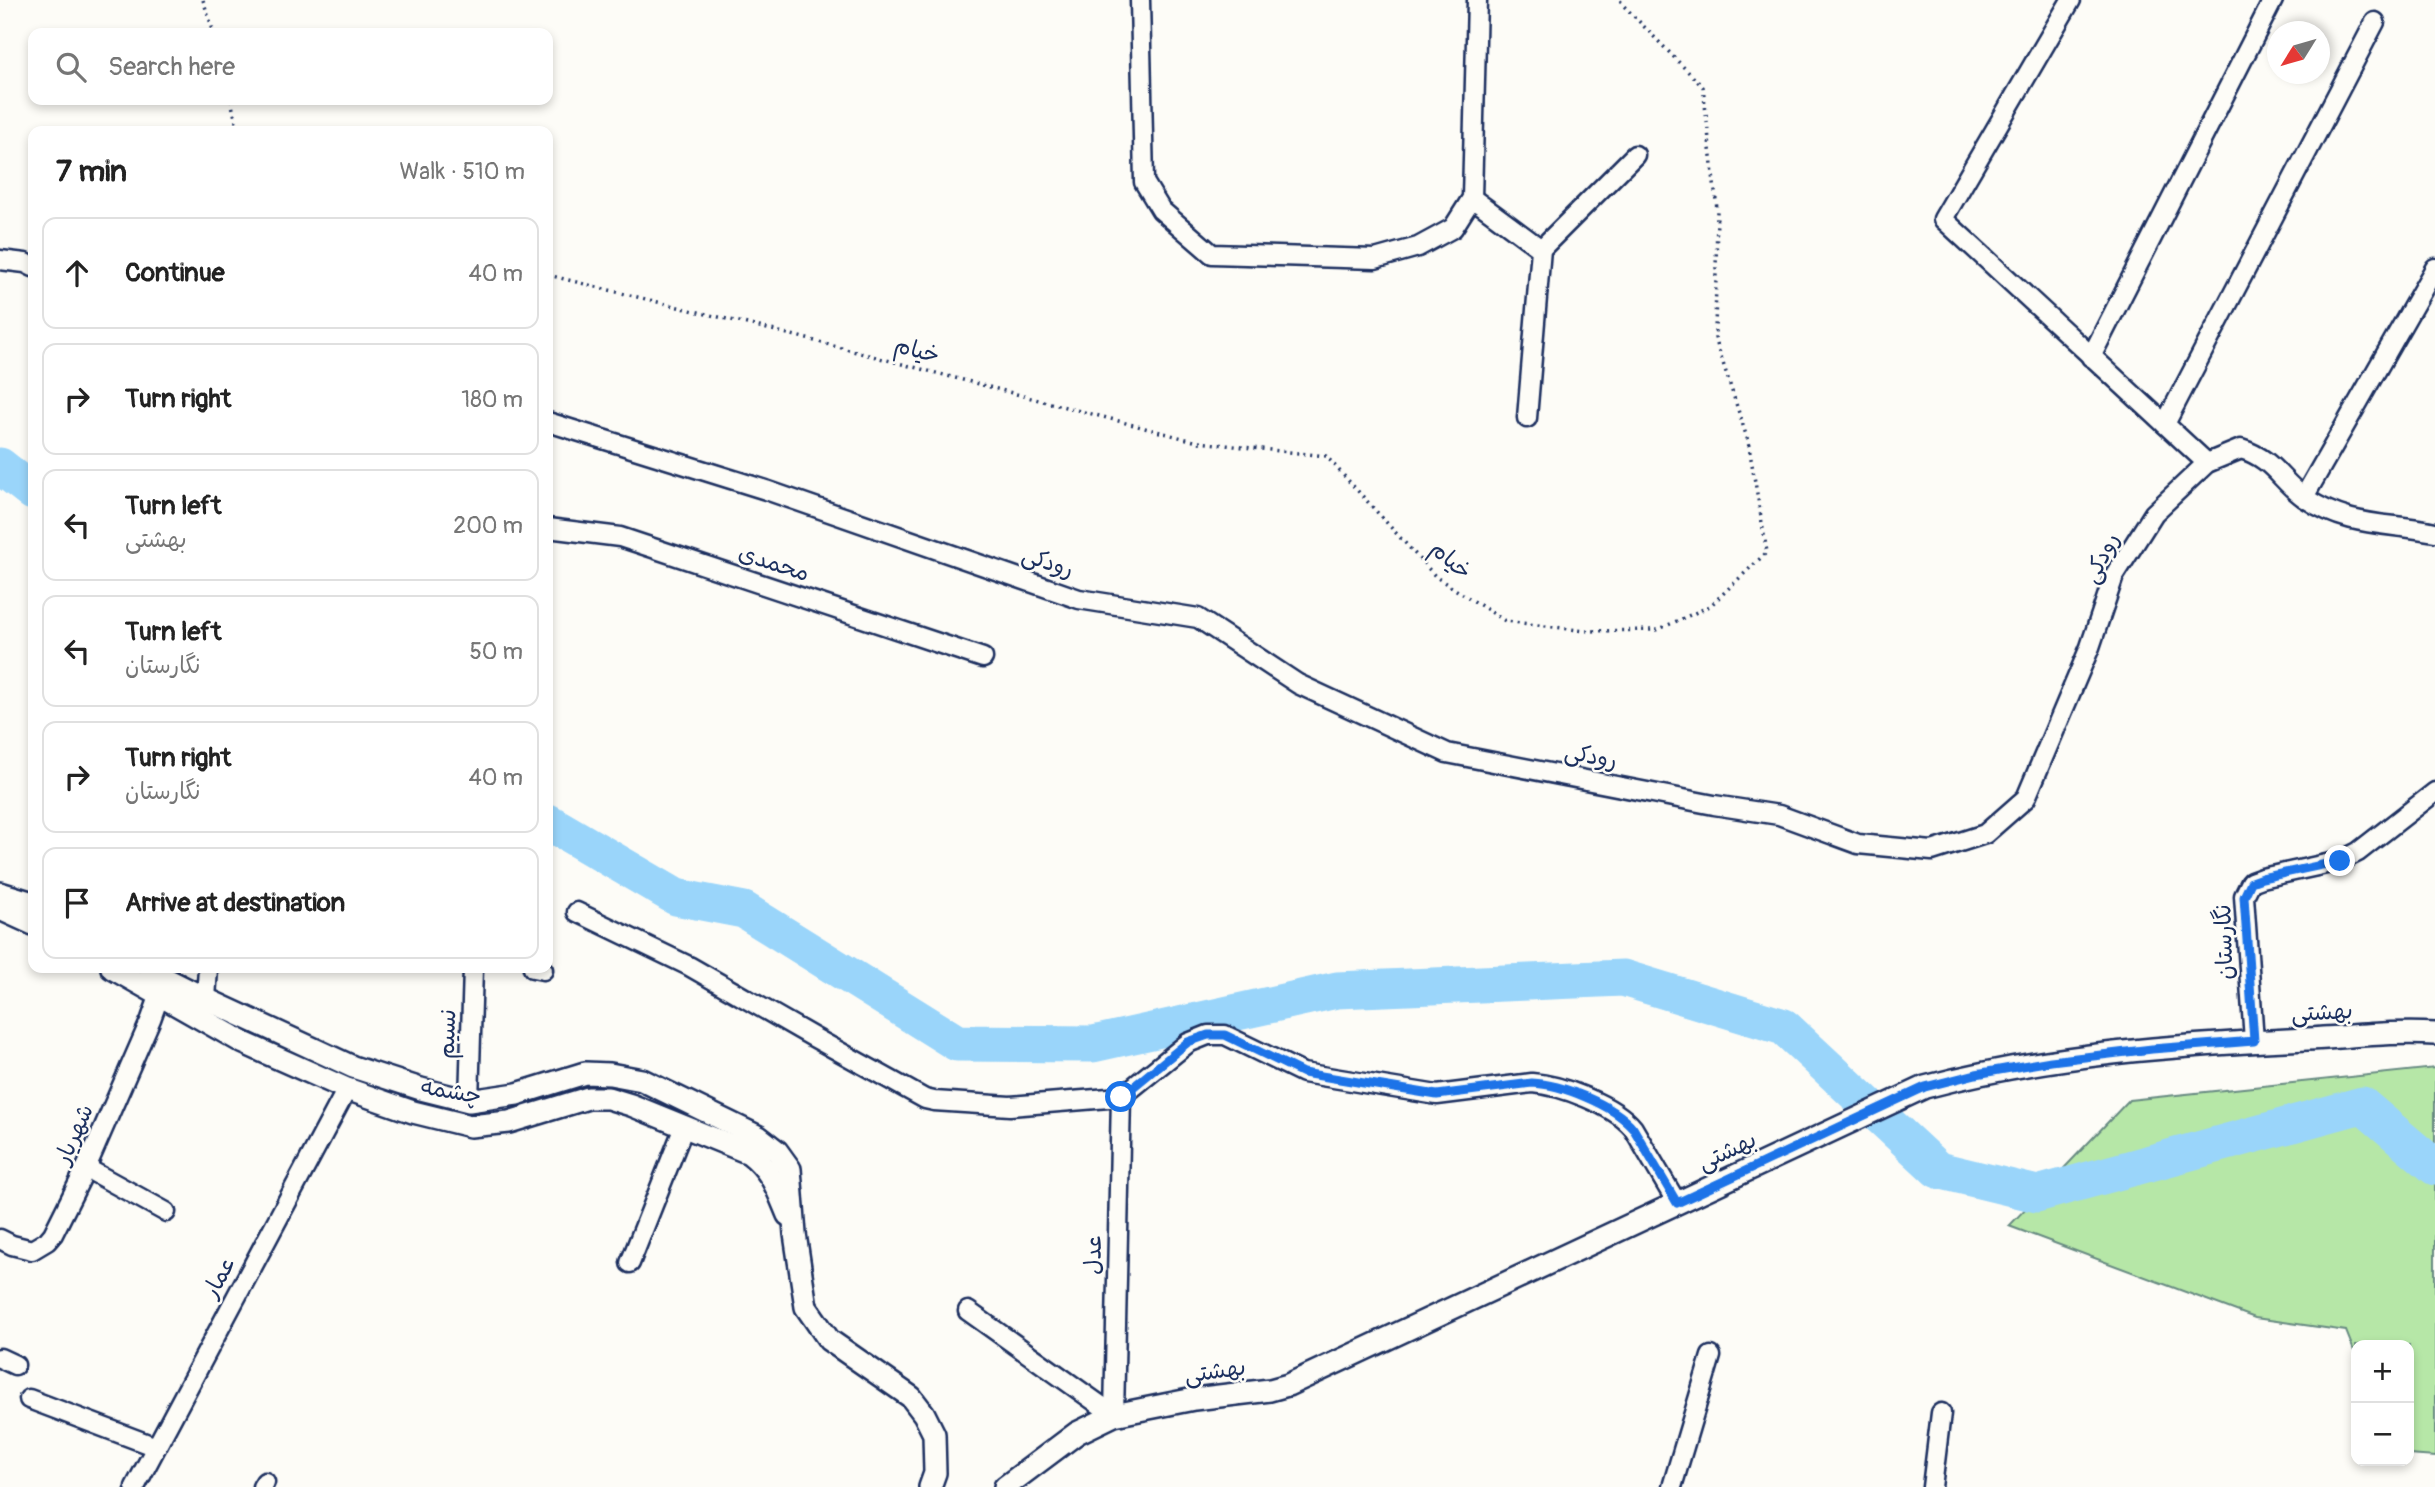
<!DOCTYPE html>
<meta charset="utf-8">
<style>
:root{--surface:#fff;--page:#f2f2f2;--text:#222;--muted:#767676;--line:#e0e0e0}
body{margin:0;font-family:Pangolin,"Playpen Sans Arabic",sans-serif;background:var(--page);color:var(--text)}
.controls{position:absolute;right:21px;bottom:21px;display:grid;overflow:hidden;border-radius:14px;box-shadow:0 4px 10px #0003}
.controls button{width:63px;height:63px;display:grid;place-items:center;padding:0;border:0;border-bottom:2px solid var(--line);background:var(--surface);color:var(--text);font:35px sans-serif}
.compass{position:absolute;left:2267px;top:21px;width:63px;height:63px;border-radius:50%;background:var(--surface);box-shadow:0 4px 10px #0003;rotate:233deg}
.stop{position:absolute;width:21px;height:21px;margin:-16px;border:5px solid #1a73e8;border-radius:50%;background:#fff}
.stop.end{background:#1a73e8;border-color:#fff;box-shadow:0 2px 7px #0008}
.list{margin:0;padding:0;list-style:none}
h2{display:flex;justify-content:space-between;align-items:center;height:91px;margin:0;padding:0 28px;font-size:30px}
h2 small{font-size:23px;font-weight:400;color:var(--muted)}
.list li{display:grid;grid-template-columns:46px 1fr auto;gap:21px;align-items:center;box-sizing:border-box;height:112px;margin:0 14px 14px;padding:0 14px;border:2px solid var(--line);border-radius:14px}
.list b{display:block;font-size:26px;white-space:nowrap}
.list p{margin:0;font-size:23px;white-space:nowrap;color:var(--muted)}
.list em{font-size:23px;font-style:normal;color:var(--muted)}
.icon{flex:none;width:38px;height:38px;fill:none;stroke:currentColor;stroke-width:2;stroke-linecap:round;stroke-linejoin:round}
.map{position:relative;flex:none;width:2435px;height:1487px;overflow:hidden}
.search{position:absolute;background:var(--surface);box-shadow:0 4px 10px #0003;left:28px;top:28px;width:525px;height:77px;display:flex;align-items:center;gap:18px;box-sizing:border-box;padding:0 24px;border-radius:14px;color:var(--muted);font-size:26px}
.panel{position:absolute;background:var(--surface);box-shadow:0 4px 10px #0003;left:28px;top:126px;width:525px;height:847px;border-radius:14px}
.map>svg:first-child{display:block}
.green{fill:#b6e7a7;stroke:#688b82;stroke-width:2}
.lines{fill:none;stroke-linecap:round;stroke-linejoin:round}
.river{stroke:#9ad5fa;stroke-width:37}
.minor-casing{stroke:#1b2f5e;stroke-width:23}
.tertiary-casing{stroke:#1b2f5e;stroke-width:26}
.path{stroke:#1b2f5e;stroke-width:3.5;stroke-dasharray:2 5;stroke-linecap:butt}
.minor{stroke:#fdfcf7;stroke-width:18}
.tertiary{stroke:#fdfcf7;stroke-width:21}
.route{stroke:#1a73e8;stroke-width:9}
.labels{text-anchor:middle;dominant-baseline:central;stroke-width:5;stroke-linejoin:round;paint-order:stroke}
.street-label{font-size:23px;fill:#1b2f5e;stroke:#fdfcf7}
</style>
<div class="map">
<svg width="2435" height="1487" viewBox="0 0 2435 1487">
<rect width="100%" height="100%" fill="#fdfcf7"/>
<filter id="ink" filterUnits="userSpaceOnUse"><feTurbulence type="fractalNoise" baseFrequency=".0143" numOctaves="2"/><feDisplacementMap in="SourceGraphic" scale="14" xChannelSelector="R" yChannelSelector="G"/><feConvolveMatrix kernelMatrix="1 2 1 2 8 2 1 2 1" color-interpolation-filters="sRGB"/></filter>
<g filter="url(#ink)">
<polygon class="green" points="2435,1068 2435,1457 2409,1455 2409,1345 2356,1345 2356,1356 2346,1331 2255,1318 2009,1226 2129,1100"/>
<g class="lines">
<g class="river">
<polyline points="0,466 33,492"/>
<polyline points="548,822 676,897 744,910 957,1043 1093,1044 1337,990 1623,978 1784,1027 1938,1170 2037,1194 2362,1105 2435,1167"/>
</g>
<g class="minor-casing">
<g id="minor">
<polyline points="1140,0 1144,182 1161,210 1212,254 1375,259 1418,247 1453,228 1472,198 1477,0"/>
<polyline points="2071,0 1943,219 2207,463"/>
<polyline points="1472,198 1541,249 1527,418"/>
<polyline points="1541,249 1635,155"/>
<polyline points="0,260 25,263 33,267"/>
<polyline points="2091,357 2273,0"/>
<path d="M 548,422 L 766,490 L 1079,599 L 1198,618 L 1298,684 L 1447,753 L 1714,805 L 1779,815 L 1858,844 L 1932,851 L 1985,834 L 2026,798 L 2090,647 L 2114,576 L 2154,513 L 2207,463 L 2241,449 C 2274,459 2280,481 2305,498 C 2350,528 2386,522 2435,532"/>
<polyline points="2165,424 2375,22"/>
<polyline points="2304,497 2435,268"/>
<polyline points="548,528 620,537 983,658"/>
<path d="M 577,912 L 689,966 L 813,1037 L 925,1099 L 934,1101 L 1010,1106 L 1121,1097 L 1188,1043 L 1208,1035 L 1225,1035 L 1303,1073 L 1437,1095 L 1532,1083 C 1561,1085 1614,1105 1633,1128 L 1677,1203"/>
<polyline points="533,968 543,970"/>
<polyline points="206,999 208,968"/>
<polyline points="2254,1041 2244,896 2251,882 2262,878 2340,861 2358,852 2435,792"/>
<polyline points="469,1101 473,968"/>
<polyline points="86,1168 166,1212"/>
<polyline points="0,1239 12,1245 32,1250 47,1241 53,1234 86,1168 151,1019 164,983"/>
<polyline points="630,1263 684,1127"/>
<polyline points="968,1311 1114,1415"/>
<polyline points="0,1358 15,1365"/>
<polyline points="29,1399 156,1447"/>
<polyline points="1114,1415 1121,1097"/>
<polyline points="135,1487 347,1089"/>
<polyline points="262,1487 265,1482"/>
<polyline points="1672,1487 1711,1356"/>
<polyline points="1932,1487 1941,1413"/>
</g>
</g>
<g class="tertiary-casing">
<g id="tertiary">
<polyline points="0,893 33,903"/>
<polyline points="0,909 33,924"/>
<path d="M 112,968 L 244,1043 L 347,1089 L 413,1112 L 470,1126 L 509,1122 L 588,1098 L 608,1098 L 631,1105 L 749,1153 C 772,1171 777,1189 788,1215"/>
<polyline points="149,968 166,979 206,999 353,1067 421,1089 469,1101 517,1094 585,1073 610,1074 642,1080 759,1137 777,1151 790,1169 795,1234 806,1307 829,1340 911,1397 924,1414 934,1434 935,1473 930,1487"/>
<path d="M 1005,1487 L 1077,1433 L 1114,1415 L 1194,1399 L 1270,1390 L 1288,1385 L 1925,1087 C 2050,1054 2178,1045 2307,1039 C 2349,1037 2393,1031 2435,1034"/>
</g>
</g>
<g class="path">
<polyline points="203,0 214,33"/>
<polyline points="231,100 238,131"/>
<polyline points="548,275 796,336 1198,442 1326,456 1436,577 1505,621 1586,631 1657,630 1710,606 1767,552 1748,441 1715,338 1717,209 1703,87 1623,5 1620,0"/>
</g>
<use href="#minor" class="minor"/>
<use href="#tertiary" class="tertiary"/>
</g>
</g>
<g class="lines" filter="url(#ink)">
<path class="route" d="M 1121,1097 L 1188,1042 L 1208,1035 L 1225,1035 L 1303,1073 L 1437,1095 L 1532,1083 C 1561,1084 1614,1105 1633,1128 L 1677,1203 L 1925,1087 L 1976,1074 L 2051,1061 L 2152,1049 L 2254,1041 L 2244,897 L 2251,882 L 2262,878 L 2340,861"/>
</g>
<g class="labels">
<g class="street-label">
<text transform="translate(917 350) rotate(15)">خیام</text>
<text transform="translate(2101 558) rotate(-63)">رودکی</text>
<text transform="translate(1451 560) rotate(40)">خیام</text>
<text transform="translate(1048 562) rotate(19)">رودکی</text>
<text transform="translate(774 563) rotate(18)">محمدی</text>
<text transform="translate(1591 756) rotate(11)">رودکی</text>
<text transform="translate(2224 942) rotate(-92)">نگارستان</text>
<text transform="translate(2322 1012) rotate(-3)">بهشتی</text>
<text transform="translate(447 1034) rotate(-88)">نسیم</text>
<text transform="translate(451 1091) rotate(10)">چشمه</text>
<text transform="translate(74 1134) rotate(-66)">شهریار</text>
<text transform="translate(1727 1151) rotate(-25)">بهشتی</text>
<text transform="translate(1093 1255) rotate(-89)">عدل</text>
<text transform="translate(219 1277) rotate(-62)">عمار</text>
<text transform="translate(1215 1371) rotate(-8)">بهشتی</text>
</g>
</g>
</svg>
<div class="controls">
<button>+</button>
<button>−</button>
</div>
<svg class="compass" viewBox="-18 -18 36 36"><path d="M0-13l5 13h-10z" fill="#e53935"/><path d="M0 13l5-13h-10z" fill="#767676"/></svg>
<div class="stop" style="left:1121px;top:1097px"></div>
<div class="stop end" style="left:2340px;top:861px"></div>
<div class="search"><svg class="icon" aria-label="search" viewBox="0 0 24 24"><circle cx="10" cy="10" r="6"/><path d="M15 15l6 6"/></svg>Search here</div>
<section class="panel">
<h2>7 min<small>Walk · 510 m</small></h2>
<ul class="list">
<li><svg class="icon" aria-label="ahead" viewBox="0 0 24 24"><path d="M12 20V5M6 11l6-6 6 6"/></svg><div><b>Continue</b></div><em>40 m</em></li>
<li><svg class="icon" aria-label="right" viewBox="0 0 24 24"><path d="M7 20v-9h11M14 6l5 5-5 5"/></svg><div><b>Turn right</b></div><em>180 m</em></li>
<li><svg class="icon" aria-label="left" viewBox="0 0 24 24"><path d="M17 20v-9H6M10 6l-5 5 5 5"/></svg><div><b>Turn left</b><p>بهشتی</p></div><em>200 m</em></li>
<li><svg class="icon" aria-label="left" viewBox="0 0 24 24"><path d="M17 20v-9H6M10 6l-5 5 5 5"/></svg><div><b>Turn left</b><p>نگارستان</p></div><em>50 m</em></li>
<li><svg class="icon" aria-label="right" viewBox="0 0 24 24"><path d="M7 20v-9h11M14 6l5 5-5 5"/></svg><div><b>Turn right</b><p>نگارستان</p></div><em>40 m</em></li>
<li><svg class="icon" aria-label="arrive" viewBox="0 0 24 24"><path d="M6 21V4h12l-3 4 3 4H6"/></svg><div><b>Arrive at destination</b></div></li>
</ul>
</section>
</div>
